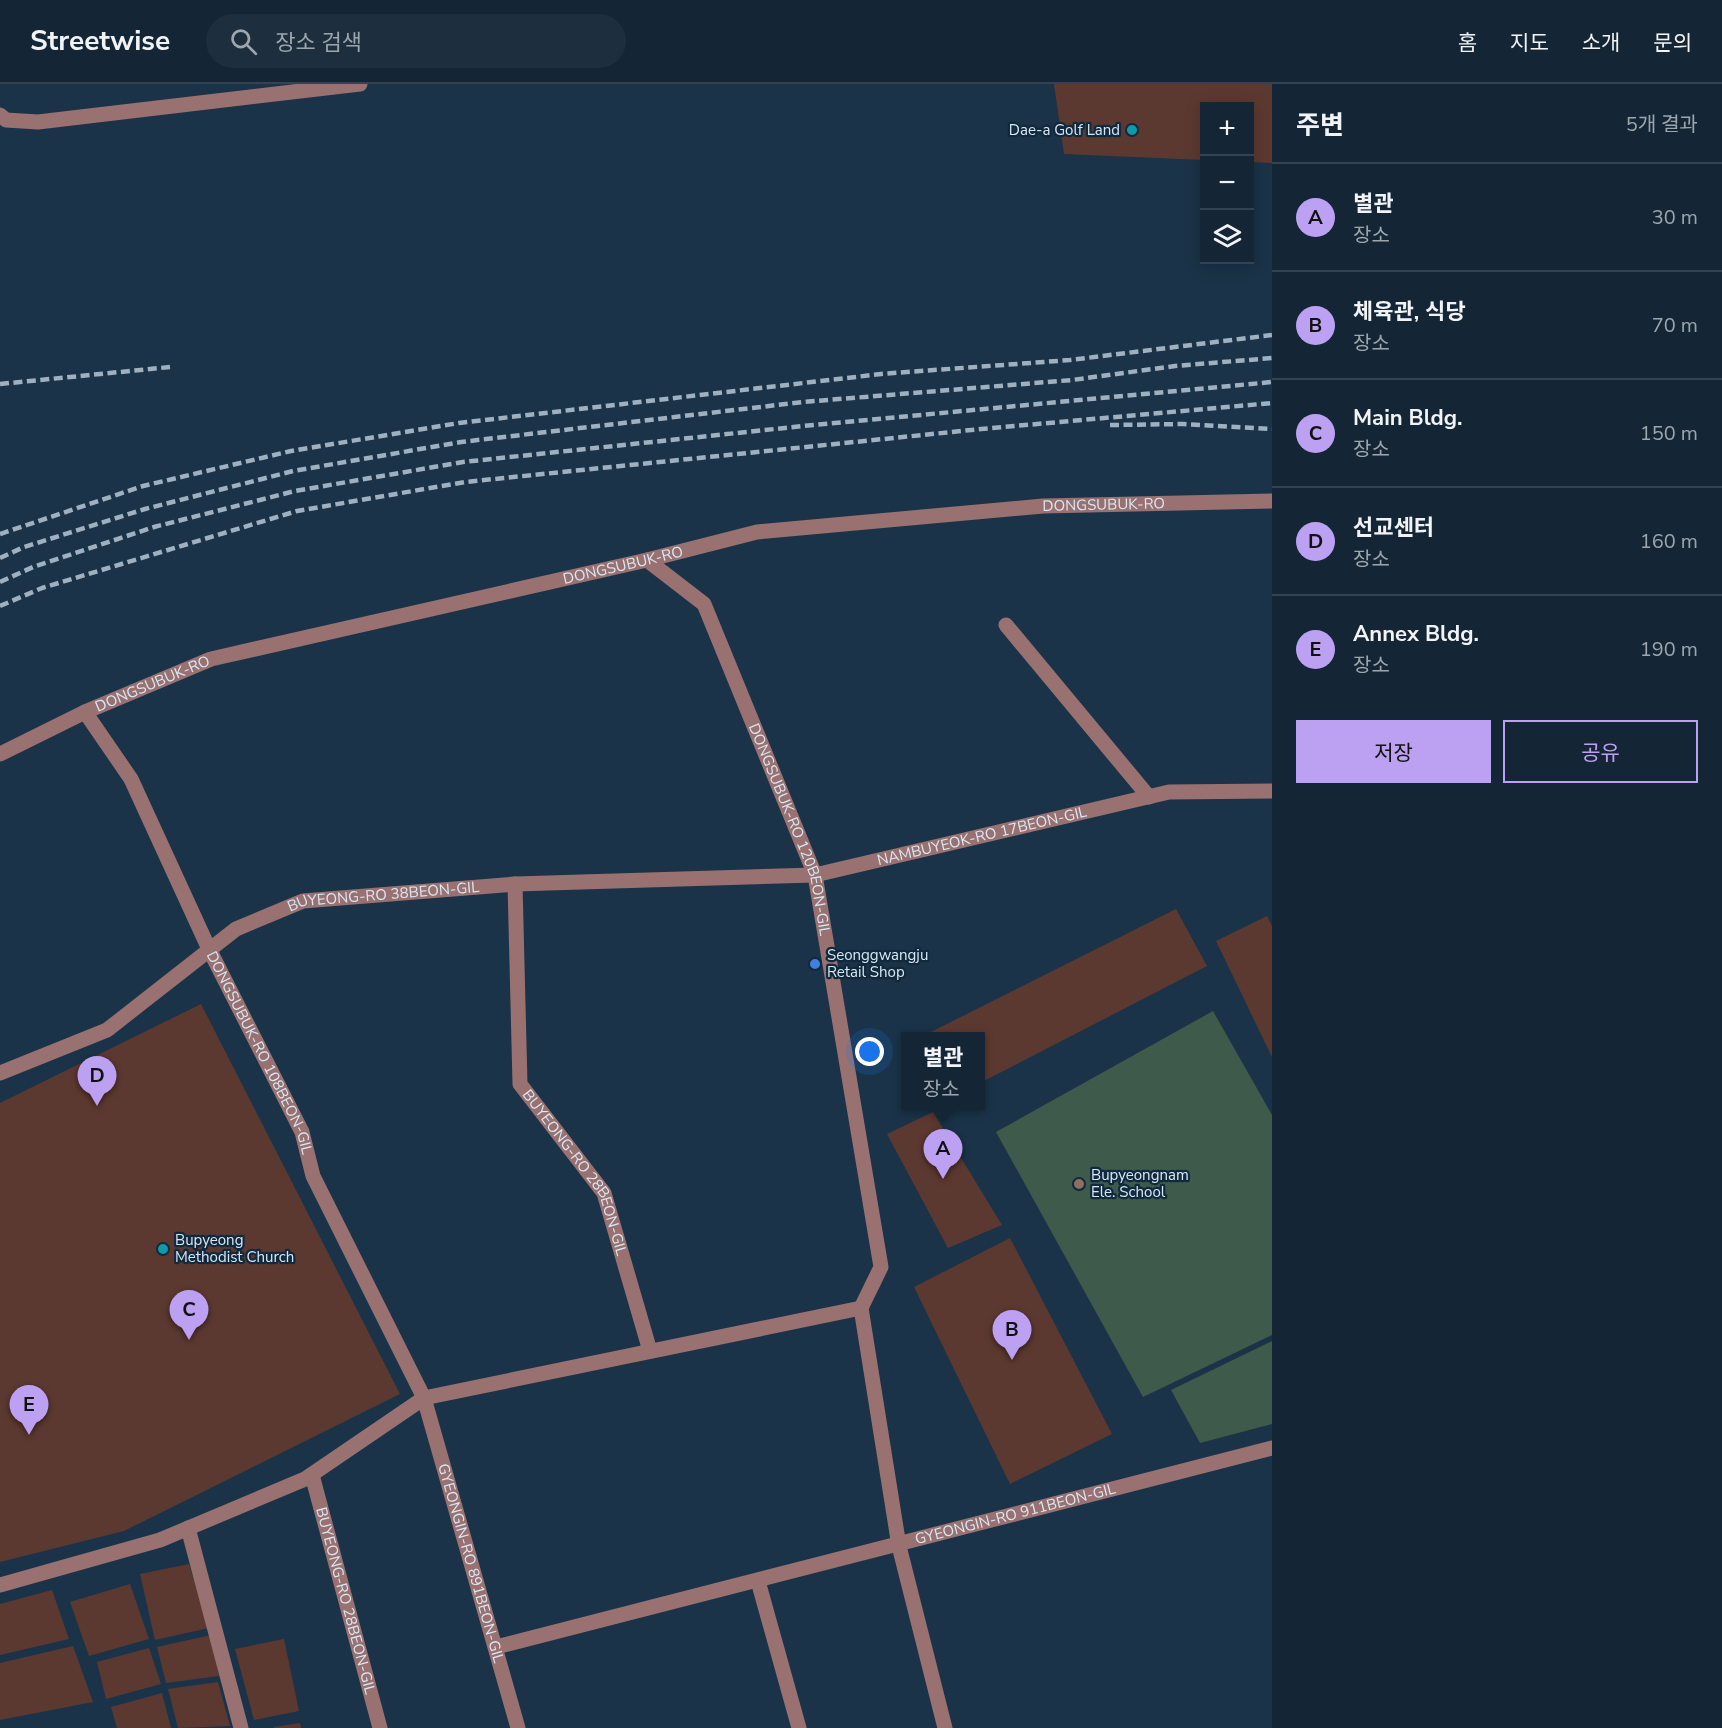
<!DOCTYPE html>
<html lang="ko">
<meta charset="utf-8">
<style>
:root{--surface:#142636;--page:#1d2e3e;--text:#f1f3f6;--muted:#9da5ad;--line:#334351;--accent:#bca0f2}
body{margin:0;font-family:"Nunito Sans","Noto Sans KR",sans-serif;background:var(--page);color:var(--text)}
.controls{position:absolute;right:18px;top:18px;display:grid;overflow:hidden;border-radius:0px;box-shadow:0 3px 15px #0003}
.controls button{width:54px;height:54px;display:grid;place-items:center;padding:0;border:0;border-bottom:2px solid var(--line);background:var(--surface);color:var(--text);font:30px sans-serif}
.you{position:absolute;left:870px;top:968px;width:21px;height:21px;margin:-15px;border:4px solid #fff;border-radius:50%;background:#1a73e8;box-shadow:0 0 0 9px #1a73e833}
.badge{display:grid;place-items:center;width:39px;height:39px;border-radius:50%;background:var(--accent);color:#111;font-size:20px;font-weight:700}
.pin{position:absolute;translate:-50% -50px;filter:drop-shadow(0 2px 3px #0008)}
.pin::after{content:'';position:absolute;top:32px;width:21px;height:18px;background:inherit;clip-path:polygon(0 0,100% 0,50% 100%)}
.popup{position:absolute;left:901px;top:948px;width:84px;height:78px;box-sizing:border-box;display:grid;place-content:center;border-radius:0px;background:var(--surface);filter:drop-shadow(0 2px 4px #0005);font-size:20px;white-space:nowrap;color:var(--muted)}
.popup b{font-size:22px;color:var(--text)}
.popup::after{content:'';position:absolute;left:50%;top:100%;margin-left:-12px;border:12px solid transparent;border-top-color:var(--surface)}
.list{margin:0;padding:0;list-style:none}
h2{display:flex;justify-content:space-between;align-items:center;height:78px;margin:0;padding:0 24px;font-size:26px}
h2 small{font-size:20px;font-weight:400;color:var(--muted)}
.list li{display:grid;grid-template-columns:39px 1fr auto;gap:18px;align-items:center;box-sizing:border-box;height:108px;padding:0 24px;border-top:2px solid var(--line)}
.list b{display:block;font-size:22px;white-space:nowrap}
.list p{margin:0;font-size:20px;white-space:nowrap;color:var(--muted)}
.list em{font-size:20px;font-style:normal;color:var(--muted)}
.actions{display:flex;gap:12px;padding:18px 24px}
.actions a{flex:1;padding:14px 0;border:2px solid var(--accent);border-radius:0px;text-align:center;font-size:21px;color:var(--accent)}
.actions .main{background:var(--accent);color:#111}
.icon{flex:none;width:33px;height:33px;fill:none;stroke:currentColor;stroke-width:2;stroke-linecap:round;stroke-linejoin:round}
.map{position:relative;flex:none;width:1272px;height:1644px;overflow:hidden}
header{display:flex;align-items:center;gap:36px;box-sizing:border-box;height:84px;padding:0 30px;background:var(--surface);border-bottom:2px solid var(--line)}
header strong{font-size:28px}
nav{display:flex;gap:33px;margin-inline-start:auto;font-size:21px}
.search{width:420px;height:54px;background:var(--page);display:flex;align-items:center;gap:15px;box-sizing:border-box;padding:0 21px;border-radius:33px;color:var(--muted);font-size:22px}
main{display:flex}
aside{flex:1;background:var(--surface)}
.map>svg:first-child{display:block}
.green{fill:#3d5a4b}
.building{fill:#5c3930}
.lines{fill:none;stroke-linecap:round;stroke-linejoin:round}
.minor{stroke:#997170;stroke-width:15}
.rail{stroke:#9fb1c1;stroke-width:4.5;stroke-dasharray:9 4.5;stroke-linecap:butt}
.culture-dot{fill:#0f9aa8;stroke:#10293d;stroke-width:2}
.shop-dot{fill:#3f7fe0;stroke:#10293d;stroke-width:2}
.education-dot{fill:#8d6e63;stroke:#10293d;stroke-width:2}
.labels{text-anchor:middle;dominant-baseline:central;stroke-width:4.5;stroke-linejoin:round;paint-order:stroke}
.poi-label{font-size:15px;fill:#d9e8f5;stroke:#10293d;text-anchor:start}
.street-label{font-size:15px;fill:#d9e8f5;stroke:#10293d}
</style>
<header>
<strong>Streetwise</strong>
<div class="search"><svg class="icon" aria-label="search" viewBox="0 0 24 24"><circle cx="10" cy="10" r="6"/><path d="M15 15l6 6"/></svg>장소 검색</div>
<nav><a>홈</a><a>지도</a><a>소개</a><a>문의</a></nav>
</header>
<main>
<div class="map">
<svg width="1272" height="1644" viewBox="0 0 1272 1644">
<rect width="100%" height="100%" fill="#1a3348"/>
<g class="green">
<polygon points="1213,927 1272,1031 1272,1251 1143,1313 996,1048"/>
<polygon points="1272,1257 1272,1340 1200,1359 1171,1306"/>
</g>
<g class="building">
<polygon points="1054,0 1272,0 1272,79 1250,78 1250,22 1204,22 1204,76 1064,70"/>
<polygon points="1176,825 1207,882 980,999 980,952 923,952"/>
<polygon points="1267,832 1272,842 1272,973 1216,857"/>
<polygon points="201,920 400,1310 124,1447 0,1478 0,1019"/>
<polygon points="933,1028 1002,1141 948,1164 887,1050"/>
<polygon points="1010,1154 1112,1350 1010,1400 914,1203"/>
<polygon points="189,1480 209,1544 155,1556 140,1490"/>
<polygon points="130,1500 149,1555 89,1572 70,1518"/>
<polygon points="52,1506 69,1555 0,1571 0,1520"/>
<polygon points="211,1551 219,1592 166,1599 157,1563"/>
<polygon points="284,1555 299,1627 254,1636 235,1565"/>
<polygon points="73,1562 93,1618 0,1636 0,1579"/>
<polygon points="149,1564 161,1600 106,1615 97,1578"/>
<polygon points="218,1598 230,1642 178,1644 168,1605"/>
<polygon points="162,1609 171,1644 117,1644 111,1623"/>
<polygon points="300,1639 301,1644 274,1644 274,1643"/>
</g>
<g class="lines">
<g class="minor">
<polyline points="0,31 6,36 38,38 360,0"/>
<path id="s1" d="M 647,476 L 704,520 L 815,791 L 881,1183 L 861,1224"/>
<polyline points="1006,541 1149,713"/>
<path id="s2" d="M 85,628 L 131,695 L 209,865 L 302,1048 L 313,1092 L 424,1314 L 518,1644"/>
<path id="s3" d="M 0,670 L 85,628 L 211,575 L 647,476 L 757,448 L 1043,422 L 1272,417"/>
<path id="s4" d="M 515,800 L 520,1000 L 604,1109 L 650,1267"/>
<path id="s5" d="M 0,989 L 107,946 L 236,845 L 303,817 L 515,800 L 815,791 L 1169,708 L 1272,707"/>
<polyline points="861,1224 899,1462 945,1644"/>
<path id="s6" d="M 312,1391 L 380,1644"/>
<polyline points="188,1444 241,1644"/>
<polyline points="758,1497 799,1644"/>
<polyline points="0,1501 160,1456 305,1395 424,1314 861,1224"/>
<path id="s7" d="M 496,1563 L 1272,1364"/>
</g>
<g class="rail">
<polyline points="0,300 170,283"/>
<polyline points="1110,341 1183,340 1272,345"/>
<polyline points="0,450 143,402 291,367 459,339 881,290 1070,276 1272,251"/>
<polyline points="0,474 24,463 145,425 293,387 461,358 803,318 1072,296 1175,282 1272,274"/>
<polyline points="0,498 33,483 154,443 295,407 463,378 803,342 1272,298"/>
<polyline points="0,522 42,504 297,427 465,398 981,345 1272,319"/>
</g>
</g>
<g class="culture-dot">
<circle cx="1132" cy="46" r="6"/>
<circle cx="163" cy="1165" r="6"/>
</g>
<circle class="shop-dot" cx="815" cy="880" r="6"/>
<circle class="education-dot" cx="1079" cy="1100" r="6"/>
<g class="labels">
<g class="poi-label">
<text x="1120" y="46" text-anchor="end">Dae-a Golf Land</text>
<text x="827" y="871">Seonggwangju<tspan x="827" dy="17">Retail Shop</tspan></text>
<text x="1091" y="1091">Bupyeongnam<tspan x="1091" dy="17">Ele. School</tspan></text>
<text x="175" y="1156">Bupyeong<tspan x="175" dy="17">Methodist Church</tspan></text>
</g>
<g class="street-label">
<text stroke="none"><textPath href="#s3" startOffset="1140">DONGSUBUK-RO</textPath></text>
<text stroke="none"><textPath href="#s3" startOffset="654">DONGSUBUK-RO</textPath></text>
<text stroke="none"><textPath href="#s3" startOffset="168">DONGSUBUK-RO</textPath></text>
<text stroke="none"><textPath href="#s1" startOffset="314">DONGSUBUK-RO 120BEON-GIL</textPath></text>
<text stroke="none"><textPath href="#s5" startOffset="1036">NAMBUYEOK-RO 17BEON-GIL</textPath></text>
<text stroke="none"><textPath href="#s5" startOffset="432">BUYEONG-RO 38BEON-GIL</textPath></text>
<text stroke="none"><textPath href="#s2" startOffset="384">DONGSUBUK-RO 108BEON-GIL</textPath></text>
<text stroke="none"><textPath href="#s4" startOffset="306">BUYEONG-RO 28BEON-GIL</textPath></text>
<text stroke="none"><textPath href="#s7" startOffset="536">GYEONGIN-RO 911BEON-GIL</textPath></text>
<text stroke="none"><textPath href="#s2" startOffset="939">GYEONGIN-RO 891BEON-GIL</textPath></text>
<text stroke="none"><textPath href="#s6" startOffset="130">BUYEONG-RO 28BEON-GIL</textPath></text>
</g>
</g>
</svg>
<div class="controls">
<button>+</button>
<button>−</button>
<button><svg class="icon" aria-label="layers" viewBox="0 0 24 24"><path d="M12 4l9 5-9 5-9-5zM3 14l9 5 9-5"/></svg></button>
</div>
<div class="you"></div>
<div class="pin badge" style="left:943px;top:1095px">A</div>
<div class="popup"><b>별관</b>장소</div>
<div class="pin badge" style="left:1012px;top:1276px">B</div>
<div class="pin badge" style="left:189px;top:1256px">C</div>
<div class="pin badge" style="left:97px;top:1022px">D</div>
<div class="pin badge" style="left:29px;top:1351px">E</div>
</div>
<aside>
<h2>주변<small>5개 결과</small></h2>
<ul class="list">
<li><span class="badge">A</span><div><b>별관</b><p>장소</p></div><em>30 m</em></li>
<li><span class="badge">B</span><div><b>체육관, 식당</b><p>장소</p></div><em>70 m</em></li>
<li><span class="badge">C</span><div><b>Main Bldg.</b><p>장소</p></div><em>150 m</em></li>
<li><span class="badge">D</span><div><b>선교센터</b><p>장소</p></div><em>160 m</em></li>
<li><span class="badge">E</span><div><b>Annex Bldg.</b><p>장소</p></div><em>190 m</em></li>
</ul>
<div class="actions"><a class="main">저장</a><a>공유</a></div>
</aside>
</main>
